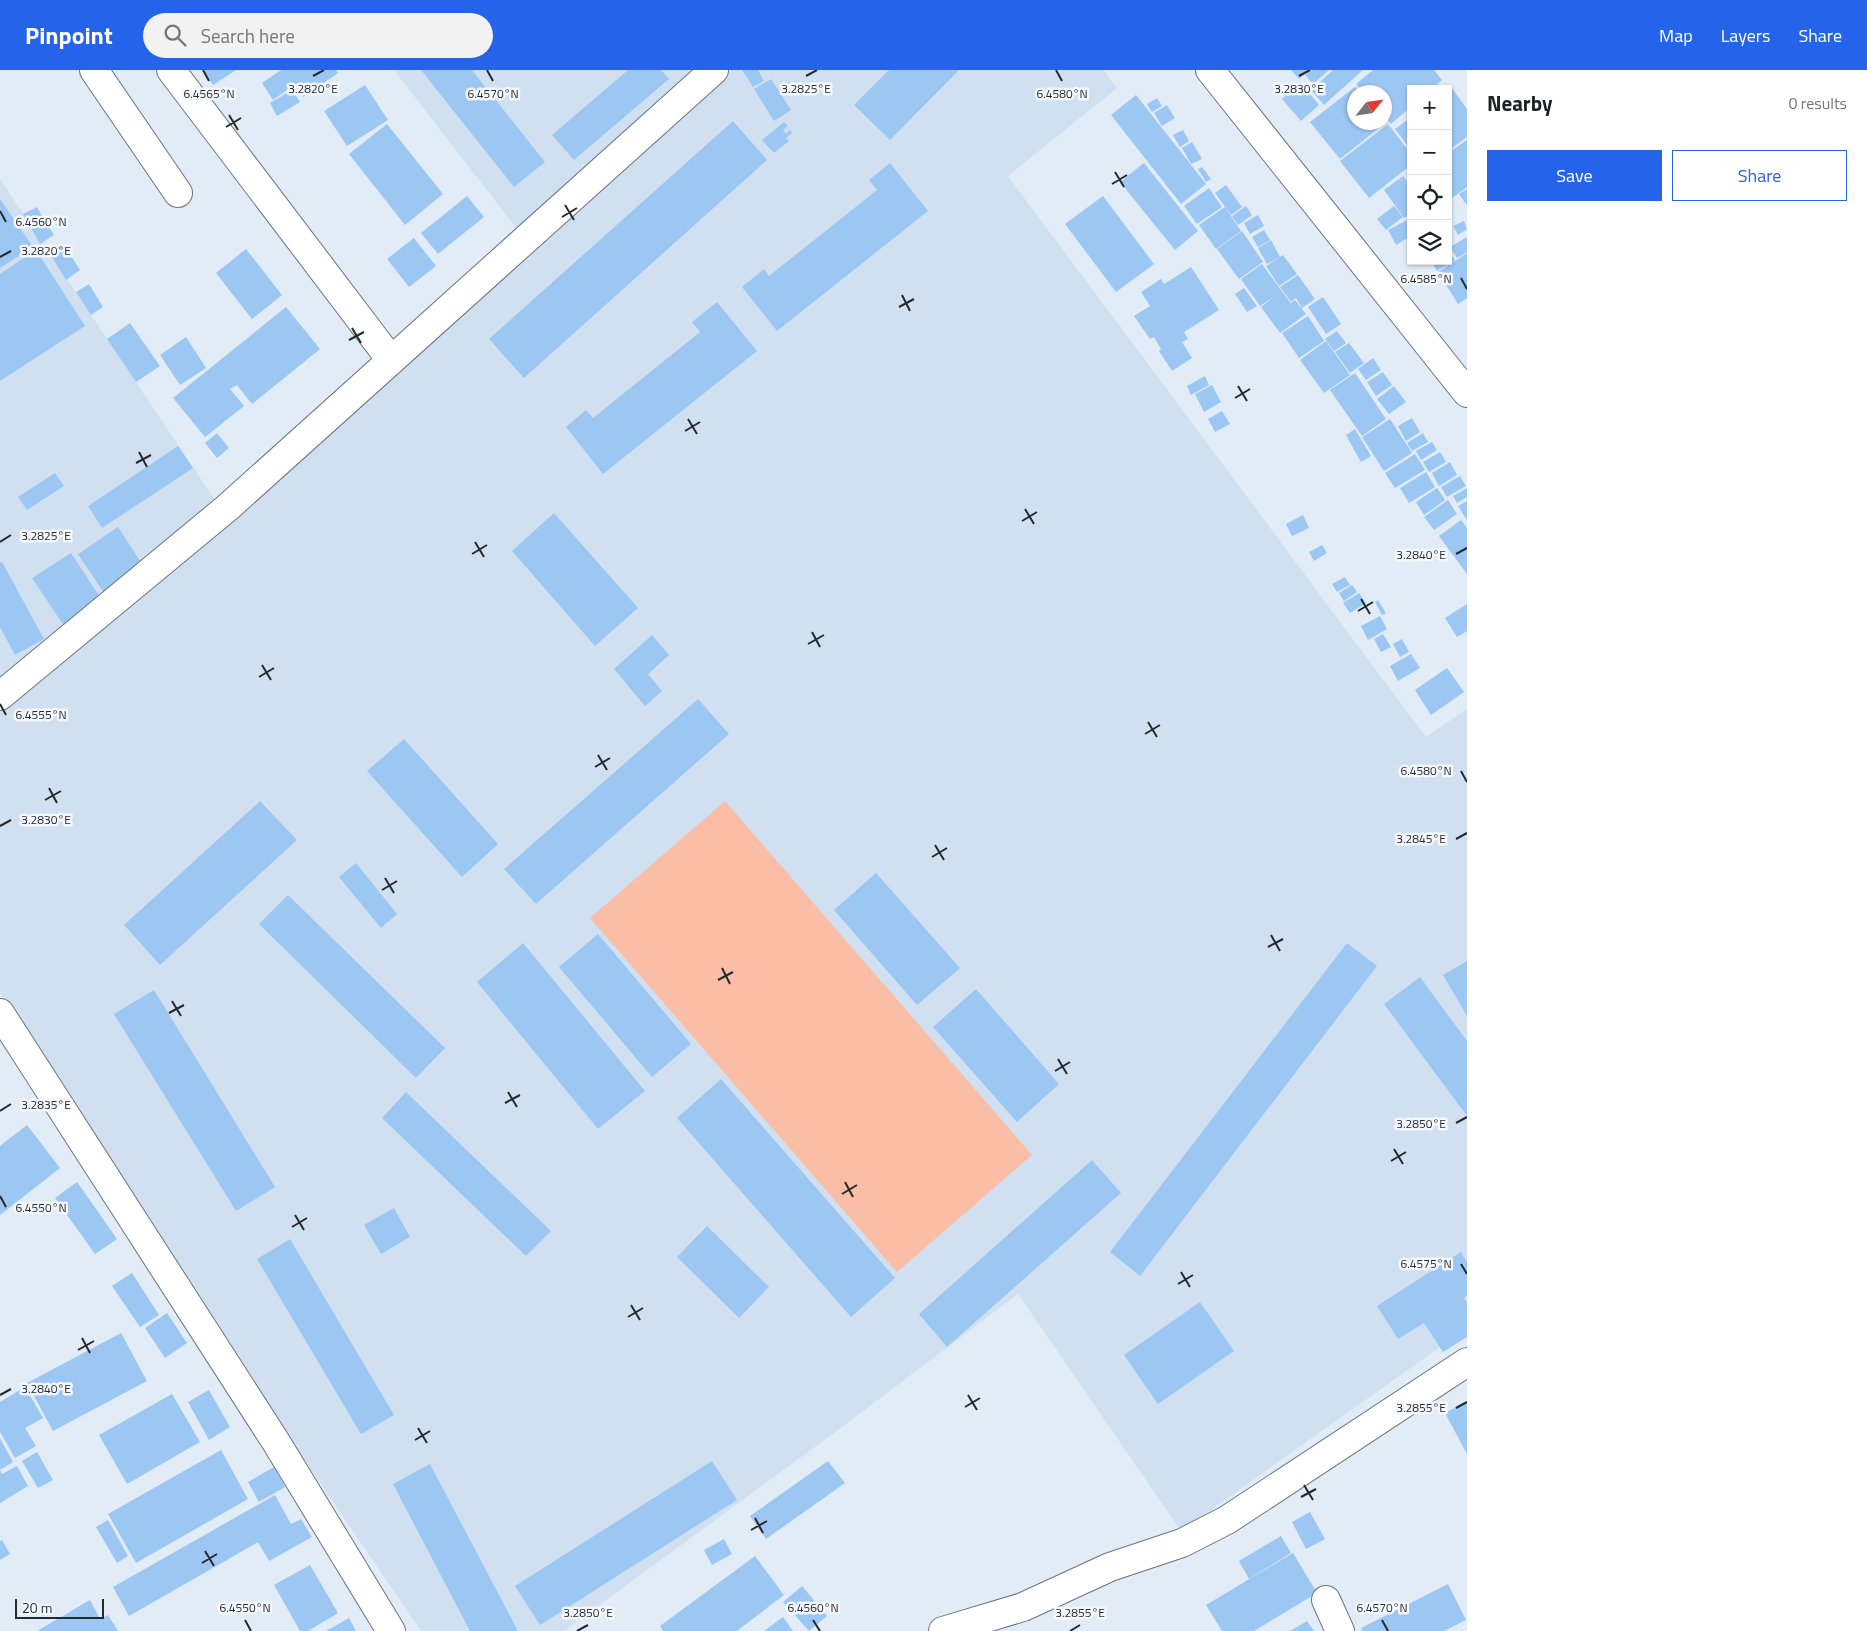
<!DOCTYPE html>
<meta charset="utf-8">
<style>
:root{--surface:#fff;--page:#f2f2f2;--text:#202124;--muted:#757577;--line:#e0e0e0;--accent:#2563eb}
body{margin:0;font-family:"Titillium Web",sans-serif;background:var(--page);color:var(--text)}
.controls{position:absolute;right:15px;top:15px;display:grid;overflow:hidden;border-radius:0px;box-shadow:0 1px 4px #0004}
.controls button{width:45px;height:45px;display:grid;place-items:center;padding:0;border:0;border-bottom:1px solid var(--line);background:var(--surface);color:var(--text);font:25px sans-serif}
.compass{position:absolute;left:1347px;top:15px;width:45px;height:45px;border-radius:50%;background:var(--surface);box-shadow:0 1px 4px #0004;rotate:60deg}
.scale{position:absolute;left:15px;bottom:12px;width:89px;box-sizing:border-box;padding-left:5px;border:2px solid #262a2e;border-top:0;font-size:14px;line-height:18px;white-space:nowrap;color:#262a2e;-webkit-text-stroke:4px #f4f8fd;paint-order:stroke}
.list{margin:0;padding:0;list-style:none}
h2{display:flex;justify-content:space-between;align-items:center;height:65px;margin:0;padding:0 20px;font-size:21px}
h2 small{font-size:16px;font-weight:400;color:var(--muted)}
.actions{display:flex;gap:10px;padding:15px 20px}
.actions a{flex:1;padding:11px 0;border:1px solid var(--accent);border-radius:0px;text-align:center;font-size:18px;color:var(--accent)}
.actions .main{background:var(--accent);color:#fff}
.icon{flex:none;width:28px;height:28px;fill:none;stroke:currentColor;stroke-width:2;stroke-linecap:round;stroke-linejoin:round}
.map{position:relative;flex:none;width:1467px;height:1561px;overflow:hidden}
header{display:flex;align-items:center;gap:30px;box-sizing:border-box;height:70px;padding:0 25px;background:var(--accent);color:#fff}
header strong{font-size:24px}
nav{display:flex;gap:28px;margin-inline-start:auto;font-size:18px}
.search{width:350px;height:45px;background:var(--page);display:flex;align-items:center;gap:12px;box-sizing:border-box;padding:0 18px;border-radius:28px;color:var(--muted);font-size:19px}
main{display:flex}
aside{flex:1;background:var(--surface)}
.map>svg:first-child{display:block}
.built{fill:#d1e0f1}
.green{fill:#fabda5}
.building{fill:#9cc7f2}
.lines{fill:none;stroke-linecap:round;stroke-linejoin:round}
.minor-casing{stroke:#6b747e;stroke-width:30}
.major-casing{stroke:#6b747e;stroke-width:30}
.minor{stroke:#fff;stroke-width:28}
.major{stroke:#fff;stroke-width:28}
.ticks{fill:none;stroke:#262a2e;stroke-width:2}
.ticks-label{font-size:12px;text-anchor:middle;fill:#262a2e;stroke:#f4f8fd;stroke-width:5;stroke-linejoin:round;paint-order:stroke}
</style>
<header>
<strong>Pinpoint</strong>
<div class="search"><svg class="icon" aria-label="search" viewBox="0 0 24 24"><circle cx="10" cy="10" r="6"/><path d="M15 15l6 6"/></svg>Search here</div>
<nav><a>Map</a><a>Layers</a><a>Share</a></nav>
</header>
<main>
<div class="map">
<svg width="1467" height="1561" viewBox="0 0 1467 1561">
<rect width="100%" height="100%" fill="#e1ecf7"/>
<polygon class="built" points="394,0 1104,0 1117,18 1008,106 1426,667 1467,639 1467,1258 1181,1461 1018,1224 838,1360 564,1561 421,1561 219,1265 0,923 0,109 219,436 520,163"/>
<polygon class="green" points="725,731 1032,1085 897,1202 590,848"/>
<g class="building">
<polygon points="203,0 236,0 213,15"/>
<polygon points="281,0 336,0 338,3 303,27 294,15 273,30 262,13"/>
<polygon points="421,0 472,0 545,92 514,117"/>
<polygon points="628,0 661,0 669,9 574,90 552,65"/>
<polygon points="742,0 758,0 764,11 753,17"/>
<polygon points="889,0 959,0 890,70 854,35"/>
<polygon points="1291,0 1309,0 1299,9"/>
<polygon points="1311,0 1329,0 1313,14 1305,5"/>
<polygon points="1333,0 1363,0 1324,35 1311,20"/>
<polygon points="1373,0 1434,0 1442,10 1432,19 1411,19 1411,37 1391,54 1384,46 1384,22 1364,22 1356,14"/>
<polygon points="771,9 791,40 774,51 754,19"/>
<polygon points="1301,13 1319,35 1301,51 1282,29"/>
<polygon points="365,15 388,50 347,76 324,41"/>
<polygon points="1355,17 1359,22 1354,22 1354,52 1384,54 1340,89 1310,52"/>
<polygon points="1451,17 1467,39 1467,67 1448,81 1448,19"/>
<polygon points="292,20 300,32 277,46 270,33"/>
<polygon points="1136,25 1206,114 1181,134 1111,45"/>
<polygon points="1157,28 1162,36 1152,42 1147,34"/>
<polygon points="1167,35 1175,48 1162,56 1154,43"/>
<polygon points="1411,47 1411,80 1395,59"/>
<polygon points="733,51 767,90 524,308 489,269"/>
<polygon points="784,52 788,56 783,60 786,64 790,60 792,63 786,68 789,71 774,83 762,70"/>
<polygon points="387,54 443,124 405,155 349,84"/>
<polygon points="1388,54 1411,84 1411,95 1369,128 1340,91"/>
<polygon points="1183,60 1189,71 1180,77 1173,65"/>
<polygon points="1467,70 1467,117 1448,131 1448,83"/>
<polygon points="1192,72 1202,89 1191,94 1182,78"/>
<polygon points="890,93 928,141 777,261 742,217 764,199 769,206 877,120 869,110"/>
<polygon points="1144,93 1198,161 1175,180 1120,112"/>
<polygon points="1202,97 1211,109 1206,112 1198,99"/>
<polygon points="1403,106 1411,117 1411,143 1404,148 1384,120"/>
<polygon points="1226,115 1242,137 1231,145 1215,123"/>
<polygon points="1209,118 1222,137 1197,154 1184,136"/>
<polygon points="1467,119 1467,135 1459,124"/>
<polygon points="467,126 484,147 438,184 421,163"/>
<polygon points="1103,126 1154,194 1116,222 1065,154"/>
<polygon points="0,129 33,177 0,198"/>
<polygon points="1246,136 1252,145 1238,155 1232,146"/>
<polygon points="1394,136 1403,147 1386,160 1377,149"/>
<polygon points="37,137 43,148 29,156 23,144"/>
<polygon points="1225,137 1241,161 1216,179 1199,155"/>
<polygon points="1258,145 1264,156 1250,164 1244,153"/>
<polygon points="1409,149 1411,153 1411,166 1396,175 1388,160"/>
<polygon points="45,150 54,165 40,174 31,158"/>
<polygon points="1464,151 1467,159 1458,165 1453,156"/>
<polygon points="1264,160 1270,170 1258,177 1252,167"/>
<polygon points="1242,161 1263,192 1239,209 1217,179"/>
<polygon points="1467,167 1467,182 1457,188 1450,177"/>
<polygon points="414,168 436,196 409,217 387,189"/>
<polygon points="1271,170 1280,187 1267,194 1258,178"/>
<polygon points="64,175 80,200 66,210 50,184"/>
<polygon points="246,179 282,225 252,249 216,203"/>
<polygon points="36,180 85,256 0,311 0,204"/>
<polygon points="1448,180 1455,190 1437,201 1431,191 1448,191"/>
<polygon points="1467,183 1467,228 1458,234 1438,202"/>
<polygon points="1283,185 1297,204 1279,216 1266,196"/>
<polygon points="1262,194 1292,235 1291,233 1295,230 1306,244 1280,263 1261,237 1275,226 1260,236 1241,209"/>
<polygon points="1191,197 1219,240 1184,262 1188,269 1182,272 1192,288 1172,301 1159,281 1161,279 1154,267 1150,269 1134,246 1150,236 1141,222 1161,209 1164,214"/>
<polygon points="1298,205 1315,229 1302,238 1296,228 1291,232 1280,217"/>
<polygon points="89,214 103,237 91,245 76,222"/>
<polygon points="1244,218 1257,236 1247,242 1235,224"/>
<polygon points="1323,227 1341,254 1326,264 1308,237"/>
<polygon points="717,232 757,281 603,404 566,357 586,340 593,348 700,262 692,252"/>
<polygon points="286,237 320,279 252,334 237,315 230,319 244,336 205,367 173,328"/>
<polygon points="1308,246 1324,271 1299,288 1282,263"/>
<polygon points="130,253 160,296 136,312 107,269"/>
<polygon points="1337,261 1346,273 1334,281 1325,269"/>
<polygon points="186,267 206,298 180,315 160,285"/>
<polygon points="1326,271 1350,305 1324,323 1300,290"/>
<polygon points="1349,273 1364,293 1350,303 1335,282"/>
<polygon points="1373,288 1381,300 1366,310 1358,299"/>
<polygon points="1383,302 1392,315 1376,326 1367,312"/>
<polygon points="1355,303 1386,349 1362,366 1330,320"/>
<polygon points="1205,306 1209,315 1191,325 1187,316"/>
<polygon points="1212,315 1221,332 1204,342 1195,324"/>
<polygon points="1394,316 1406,332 1389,344 1377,329"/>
<polygon points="1222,341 1230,354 1215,362 1208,349"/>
<polygon points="1412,348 1420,362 1406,371 1398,356"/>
<polygon points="1390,349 1412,383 1384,401 1362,367"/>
<polygon points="1355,359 1371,386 1361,392 1346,365"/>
<polygon points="217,363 229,378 217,388 205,373"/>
<polygon points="1423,363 1428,372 1412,381 1407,373"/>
<polygon points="1432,372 1437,380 1421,390 1416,381"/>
<polygon points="178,376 193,398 102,458 88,436"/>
<polygon points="1440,382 1446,392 1429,402 1423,392"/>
<polygon points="1415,384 1425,400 1395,418 1385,403"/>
<polygon points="1450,392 1457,405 1439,416 1432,403"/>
<polygon points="1426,402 1435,417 1409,433 1400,418"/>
<polygon points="55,403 64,416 27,440 18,427"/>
<polygon points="1460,406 1466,416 1447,427 1441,417"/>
<polygon points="1437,418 1445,430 1424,445 1416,432"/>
<polygon points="1467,418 1467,427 1457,433 1453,426"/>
<polygon points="1448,430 1457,444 1434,460 1424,447"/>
<polygon points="1467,431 1467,450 1458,436"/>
<polygon points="554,443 638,538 595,576 512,481"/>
<polygon points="1303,445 1309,458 1292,466 1286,454"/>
<polygon points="1461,450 1467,458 1467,504 1439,466"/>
<polygon points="118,457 146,500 106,526 78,484"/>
<polygon points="1322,475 1327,483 1314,491 1309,482"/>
<polygon points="71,483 104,533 66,559 32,508"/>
<polygon points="2,492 44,569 15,585 0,557 0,493"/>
<polygon points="1345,507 1350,515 1337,522 1332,514"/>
<polygon points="1352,515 1357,522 1344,531 1339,523"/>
<polygon points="1359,523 1366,533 1350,543 1343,533"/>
<polygon points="1378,530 1386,543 1382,545 1375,532"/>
<polygon points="1467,534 1467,561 1457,567 1445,548"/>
<polygon points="1380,546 1387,559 1368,570 1361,556"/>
<polygon points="1383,564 1391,577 1381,582 1374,569"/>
<polygon points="652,565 669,585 648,604 662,621 645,636 614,599"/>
<polygon points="1402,569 1409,582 1400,587 1393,574"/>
<polygon points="1411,584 1420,598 1398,611 1390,596"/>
<polygon points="1447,598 1464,622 1431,645 1415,620"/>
<polygon points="698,629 729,664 536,834 504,799"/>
<polygon points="404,669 498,774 462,807 367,701"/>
<polygon points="260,731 297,770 160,895 124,855"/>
<polygon points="356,793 397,844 381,858 339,807"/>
<polygon points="876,803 960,898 917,935 834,840"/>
<polygon points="288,825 445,978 416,1008 259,854"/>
<polygon points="598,864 691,974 652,1007 559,897"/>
<polygon points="523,873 645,1021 598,1059 477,912"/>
<polygon points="1347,873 1377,896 1140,1206 1110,1182"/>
<polygon points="1467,891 1467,946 1443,905"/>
<polygon points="1420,907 1467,971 1467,1046 1384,934"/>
<polygon points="976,919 1059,1014 1017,1052 933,957"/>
<polygon points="154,920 275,1117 236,1141 114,944"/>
<polygon points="721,1009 895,1208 851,1247 677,1048"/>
<polygon points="406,1022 551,1161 526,1186 382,1048"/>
<polygon points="27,1055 60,1098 0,1145 0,1076"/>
<polygon points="1092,1090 1121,1123 947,1277 919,1244"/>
<polygon points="77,1112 117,1169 95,1184 55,1128"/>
<polygon points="394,1138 410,1167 381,1184 364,1155"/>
<polygon points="707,1156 769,1217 739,1248 677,1187"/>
<polygon points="290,1169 394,1345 361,1364 257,1189"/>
<polygon points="1461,1182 1467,1192 1467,1225 1464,1228 1467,1233 1467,1267 1443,1282 1424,1253 1398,1269 1377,1236"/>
<polygon points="132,1203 159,1245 140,1257 112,1216"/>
<polygon points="1200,1232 1234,1281 1158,1334 1124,1285"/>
<polygon points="167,1243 187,1273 165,1288 145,1258"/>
<polygon points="121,1263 147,1311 53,1361 27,1313"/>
<polygon points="25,1317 43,1348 25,1358 36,1376 15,1388 0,1362 0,1332"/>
<polygon points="209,1320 230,1357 209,1370 188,1332"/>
<polygon points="172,1324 200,1372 127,1414 99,1365"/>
<polygon points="1467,1331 1467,1384 1445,1343"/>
<polygon points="0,1368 13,1392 0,1400"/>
<polygon points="221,1380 248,1429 136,1493 108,1444"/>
<polygon points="37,1382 53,1410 38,1418 22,1391"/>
<polygon points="712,1391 737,1430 540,1555 515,1516"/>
<polygon points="828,1391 845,1413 766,1469 750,1446"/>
<polygon points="430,1394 518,1561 470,1561 393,1414"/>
<polygon points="17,1396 28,1416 0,1433 0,1400 2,1404"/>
<polygon points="274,1397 285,1417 259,1432 248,1412"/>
<polygon points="275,1425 291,1454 301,1449 312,1467 269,1491 258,1472 129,1546 113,1517"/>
<polygon points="1310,1442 1325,1469 1306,1479 1292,1452"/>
<polygon points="108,1450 128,1486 117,1493 96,1457"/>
<polygon points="1281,1466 1291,1483 1249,1509 1239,1491"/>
<polygon points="724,1469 732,1484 712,1495 704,1480"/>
<polygon points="2,1470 10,1484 0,1490 0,1471"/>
<polygon points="1293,1483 1317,1523 1254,1561 1222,1561 1206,1535"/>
<polygon points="755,1486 784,1525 737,1561 663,1561 660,1556"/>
<polygon points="310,1495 338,1543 308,1561 300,1561 274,1515"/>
<polygon points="1448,1514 1466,1550 1444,1561 1362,1561 1361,1558"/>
<polygon points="802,1516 827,1546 809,1561 783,1532"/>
<polygon points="90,1530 100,1549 108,1545 118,1561 37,1561"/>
<polygon points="783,1547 793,1561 764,1561"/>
<polygon points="349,1548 356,1561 326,1561"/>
<polygon points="1307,1551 1314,1561 1290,1561"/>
</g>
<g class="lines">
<g class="minor-casing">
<g id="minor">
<polyline points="94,0 178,123"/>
<polyline points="171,0 391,290"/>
<polyline points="0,626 227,438 714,0"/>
<polyline points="0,943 276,1372 391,1561"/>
<polyline points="1326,1530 1340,1561"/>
<polyline points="943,1561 1023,1537 1110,1497 1182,1473 1227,1450 1467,1292"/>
</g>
</g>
<g class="major-casing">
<polyline id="major" points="1210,0 1467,323"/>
</g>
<use href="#minor" class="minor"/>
<use href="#major" class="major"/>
</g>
<path class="ticks" d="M 203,0 L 209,11M 487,0 L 493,11M 1056,0 L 1062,11M 313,6 L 324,0M 806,6 L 817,0M 1299,6 L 1310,0M 229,45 L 238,60M 226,57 L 241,48M 1115,102 L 1124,117M 1112,114 L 1127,105M 565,135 L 574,150M 0,141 L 6,152M 562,147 L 577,138M 0,187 L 11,181M 1461,208 L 1467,219M 902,225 L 910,241M 899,237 L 914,229M 352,258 L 361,273M 349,270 L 364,262M 1238,316 L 1247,331M 1235,328 L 1250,319M 688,349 L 697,364M 685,361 L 700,352M 139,382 L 147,397M 136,393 L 151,385M 1025,439 L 1034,454M 1022,451 L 1037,442M 0,472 L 11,465M 475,472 L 484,487M 472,484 L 487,475M 1456,484 L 1467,478M 1361,529 L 1370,544M 1358,541 L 1373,532M 812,562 L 820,577M 808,574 L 824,565M 262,595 L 271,610M 259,607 L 274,598M 0,634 L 6,645M 1148,652 L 1157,667M 1145,664 L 1160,655M 598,685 L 607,700M 595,697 L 610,688M 1461,701 L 1467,712M 49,718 L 57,733M 45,730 L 61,721M 0,756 L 11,750M 1456,769 L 1467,763M 935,775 L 944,790M 932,787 L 947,778M 385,808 L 394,823M 382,820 L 397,811M 1271,865 L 1280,881M 1268,877 L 1283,869M 722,898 L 730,914M 718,910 L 733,902M 172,931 L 181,946M 169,943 L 184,935M 1058,989 L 1067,1004M 1055,1001 L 1070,992M 508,1022 L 517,1037M 505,1033 L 520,1025M 0,1041 L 11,1034M 1456,1053 L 1467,1047M 1394,1079 L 1403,1094M 1391,1091 L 1406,1082M 845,1112 L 853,1127M 842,1124 L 857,1115M 0,1126 L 6,1137M 295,1145 L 304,1160M 292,1157 L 307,1148M 1461,1194 L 1467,1204M 1181,1202 L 1190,1217M 1178,1214 L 1193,1205M 631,1235 L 640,1250M 628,1247 L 643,1238M 82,1268 L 90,1283M 78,1280 L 94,1271M 0,1325 L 11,1319M 968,1325 L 977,1340M 965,1337 L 980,1328M 1456,1338 L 1467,1332M 418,1358 L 427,1373M 415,1370 L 430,1361M 1304,1415 L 1313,1430M 1301,1427 L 1316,1419M 755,1448 L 763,1463M 751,1460 L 767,1451M 205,1481 L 214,1496M 202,1493 L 217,1484M 245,1550 L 251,1561M 813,1550 L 820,1561M 1382,1550 L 1388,1561M 577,1561 L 588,1555M 1070,1561 L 1080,1555"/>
<g class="ticks-label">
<text x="313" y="23">3.2820°E</text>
<text x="806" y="23">3.2825°E</text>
<text x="1299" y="23">3.2830°E</text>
<text x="209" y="28">6.4565°N</text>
<text x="493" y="28">6.4570°N</text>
<text x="1062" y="28">6.4580°N</text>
<text x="41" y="156">6.4560°N</text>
<text x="46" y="185">3.2820°E</text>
<text x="1426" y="213">6.4585°N</text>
<text x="46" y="470">3.2825°E</text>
<text x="1421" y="489">3.2840°E</text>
<text x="41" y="649">6.4555°N</text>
<text x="1426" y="705">6.4580°N</text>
<text x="46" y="754">3.2830°E</text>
<text x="1421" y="773">3.2845°E</text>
<text x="46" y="1039">3.2835°E</text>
<text x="1421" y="1058">3.2850°E</text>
<text x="41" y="1142">6.4550°N</text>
<text x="1426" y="1198">6.4575°N</text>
<text x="46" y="1323">3.2840°E</text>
<text x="1421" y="1342">3.2855°E</text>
<text x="245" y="1542">6.4550°N</text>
<text x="813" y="1542">6.4560°N</text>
<text x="1382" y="1542">6.4570°N</text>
<text x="588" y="1547">3.2850°E</text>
<text x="1080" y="1547">3.2855°E</text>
</g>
</svg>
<div class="controls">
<button>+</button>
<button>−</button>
<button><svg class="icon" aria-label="locate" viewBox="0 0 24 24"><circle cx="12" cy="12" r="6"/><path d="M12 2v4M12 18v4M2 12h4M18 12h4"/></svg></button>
<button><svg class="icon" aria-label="layers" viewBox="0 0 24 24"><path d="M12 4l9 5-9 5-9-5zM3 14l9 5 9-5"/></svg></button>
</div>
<svg class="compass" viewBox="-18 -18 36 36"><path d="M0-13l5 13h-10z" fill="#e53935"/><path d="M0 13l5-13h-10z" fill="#757577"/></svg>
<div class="scale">20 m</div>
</div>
<aside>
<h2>Nearby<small>0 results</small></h2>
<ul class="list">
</ul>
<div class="actions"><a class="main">Save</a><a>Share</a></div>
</aside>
</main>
